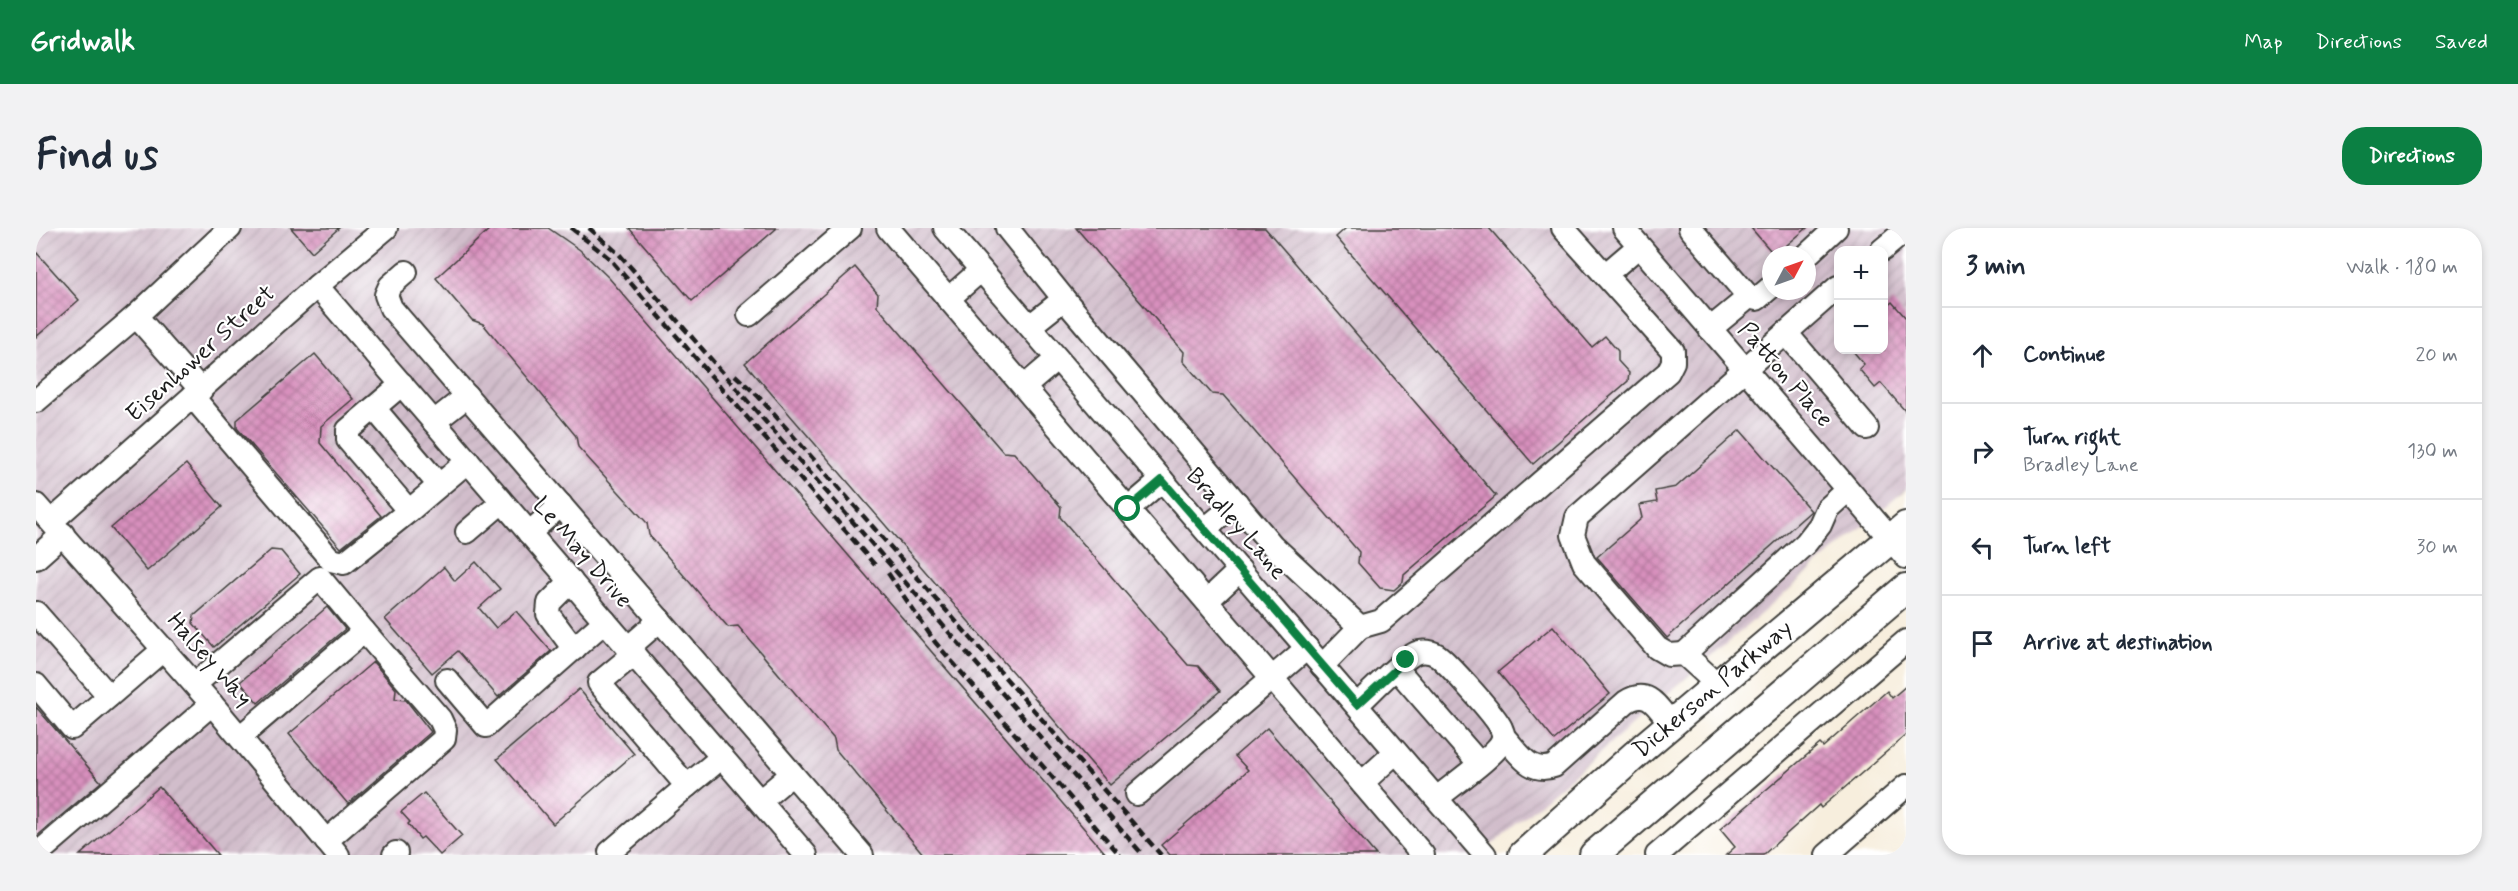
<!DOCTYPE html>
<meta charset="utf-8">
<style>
:root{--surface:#fff;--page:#f2f2f3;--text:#1f2937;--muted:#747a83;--line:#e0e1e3;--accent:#0b8043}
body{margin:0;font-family:Mynerve,sans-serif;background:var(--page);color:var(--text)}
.controls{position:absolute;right:18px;top:18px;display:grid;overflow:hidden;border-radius:12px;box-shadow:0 3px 9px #0003}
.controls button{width:54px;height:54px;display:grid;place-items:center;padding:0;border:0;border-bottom:2px solid var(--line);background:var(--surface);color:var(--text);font:30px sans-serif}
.compass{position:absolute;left:1726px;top:18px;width:54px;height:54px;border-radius:50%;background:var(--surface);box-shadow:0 3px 9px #0003;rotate:49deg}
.stop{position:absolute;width:18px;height:18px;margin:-14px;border:4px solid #0b8043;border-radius:50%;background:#fff}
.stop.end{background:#0b8043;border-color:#fff;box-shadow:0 2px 6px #0008}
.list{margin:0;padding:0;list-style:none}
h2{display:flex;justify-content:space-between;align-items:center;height:78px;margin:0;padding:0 24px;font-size:26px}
h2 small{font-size:20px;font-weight:400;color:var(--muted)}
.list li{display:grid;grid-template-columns:39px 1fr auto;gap:18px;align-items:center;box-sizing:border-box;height:96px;padding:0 24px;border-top:2px solid var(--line)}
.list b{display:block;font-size:22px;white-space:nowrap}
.list p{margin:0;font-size:20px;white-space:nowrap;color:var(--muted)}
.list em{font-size:20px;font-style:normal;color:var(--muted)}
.icon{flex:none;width:33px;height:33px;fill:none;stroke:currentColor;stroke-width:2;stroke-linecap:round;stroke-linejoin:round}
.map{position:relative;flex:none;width:1870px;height:627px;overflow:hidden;border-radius:24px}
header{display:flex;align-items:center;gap:36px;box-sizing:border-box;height:84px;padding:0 30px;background:var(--accent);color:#fff}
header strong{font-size:28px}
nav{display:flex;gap:33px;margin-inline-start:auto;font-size:21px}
.intro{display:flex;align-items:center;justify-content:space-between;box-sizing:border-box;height:144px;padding:0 36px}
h1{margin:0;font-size:42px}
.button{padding:15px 27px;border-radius:24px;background:var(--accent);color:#fff;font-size:21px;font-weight:700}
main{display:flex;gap:36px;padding:0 36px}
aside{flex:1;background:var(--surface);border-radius:24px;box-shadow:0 3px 9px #0003}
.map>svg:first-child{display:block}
.industrial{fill:url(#industrial-furrows);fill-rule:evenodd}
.building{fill:url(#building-cross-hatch)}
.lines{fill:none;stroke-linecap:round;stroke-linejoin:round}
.minor-casing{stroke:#3d3c39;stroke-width:26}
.major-casing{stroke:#3d3c39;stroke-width:32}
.minor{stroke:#fff;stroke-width:22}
.major{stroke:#fff;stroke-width:28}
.rail{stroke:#1c1c1c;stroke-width:4.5;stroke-dasharray:9 4.5;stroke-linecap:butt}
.route{stroke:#0b8043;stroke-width:8}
.labels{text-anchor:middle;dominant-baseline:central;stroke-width:4.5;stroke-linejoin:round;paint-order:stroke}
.street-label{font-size:24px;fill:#1c1c1c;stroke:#fff}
</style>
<header>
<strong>Gridwalk</strong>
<nav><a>Map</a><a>Directions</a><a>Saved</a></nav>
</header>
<div class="intro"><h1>Find us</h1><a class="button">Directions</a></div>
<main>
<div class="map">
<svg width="1870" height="627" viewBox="0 0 1870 627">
<defs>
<pattern id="industrial-furrows" width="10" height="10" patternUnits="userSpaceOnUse" patternTransform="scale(1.5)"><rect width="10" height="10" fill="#d1bdcb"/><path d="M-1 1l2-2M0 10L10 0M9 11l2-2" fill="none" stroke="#b3a2ae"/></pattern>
<pattern id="building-cross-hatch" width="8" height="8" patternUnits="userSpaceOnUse" patternTransform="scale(1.5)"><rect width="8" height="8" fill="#d890bd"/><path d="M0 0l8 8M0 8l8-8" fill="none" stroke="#ae7599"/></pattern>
</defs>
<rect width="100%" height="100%" fill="#fff"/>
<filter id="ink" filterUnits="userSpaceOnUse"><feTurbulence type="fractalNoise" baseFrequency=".0167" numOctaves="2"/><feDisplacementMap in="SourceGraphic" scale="12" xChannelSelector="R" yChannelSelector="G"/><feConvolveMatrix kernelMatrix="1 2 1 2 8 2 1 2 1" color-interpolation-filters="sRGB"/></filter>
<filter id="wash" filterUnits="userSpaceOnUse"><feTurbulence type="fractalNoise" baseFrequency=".008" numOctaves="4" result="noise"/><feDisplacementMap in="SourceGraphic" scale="24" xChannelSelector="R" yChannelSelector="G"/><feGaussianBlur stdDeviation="1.35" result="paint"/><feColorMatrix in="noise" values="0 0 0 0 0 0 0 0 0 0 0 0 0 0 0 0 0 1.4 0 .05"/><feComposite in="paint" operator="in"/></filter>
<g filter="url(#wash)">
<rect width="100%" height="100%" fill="#f7eedd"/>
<path class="industrial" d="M 0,0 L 1870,0 L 1870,261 L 1444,627 L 0,627 ZM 1802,22 L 1848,22 L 1848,122 L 1802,122 ZM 1735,27 L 1771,27 L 1771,63 L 1735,63 Z"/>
<g id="blocks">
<g class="building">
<polygon points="255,0 303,0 276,24"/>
<polygon points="455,0 512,0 544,22 573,50 1071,627 888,627 800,522 798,511 702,398 692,399 613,307 611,295 542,219 540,208 447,96 436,92 400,50"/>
<polygon points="593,0 741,0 656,73"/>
<polygon points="1040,0 1229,0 1460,268 1368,347 1367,354 1358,362 1344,360 1322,335 1323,324 1187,167 1176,166 1147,133 1148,124"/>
<polygon points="1310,0 1453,0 1556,119 1569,108 1582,123 1582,133 1593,145 1592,153 1497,236 1300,9"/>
<polygon points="1715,0 1771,0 1745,22 1734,22"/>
<polygon points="0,24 43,72 0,109"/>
<polygon points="819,39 842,66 841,78 967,224 978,225 1025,279 1024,289 1152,437 1162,438 1184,463 1074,557 709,135"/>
<polygon points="1856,74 1870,90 1870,184 1845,155 1839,160 1823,141 1828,136 1816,122 1848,122 1848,81"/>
<polygon points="279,126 317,171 285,198 284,215 345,288 305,320 201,200 201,192"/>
<polygon points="1704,202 1775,283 1631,410 1561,329 1606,290 1603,277 1621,274 1619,263 1640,259"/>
<polygon points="150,236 186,279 111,343 75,300"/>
<polygon points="235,322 245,323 264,346 178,419 157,395 158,388"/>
<polygon points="440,334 464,361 443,380 460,400 480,383 515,423 462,469 422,423 396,445 349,391 408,339 419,353"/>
<polygon points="291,379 309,401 222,475 204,454"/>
<polygon points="1517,398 1574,466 1518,512 1462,444"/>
<polygon points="337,434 360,461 359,471 370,472 395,504 312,576 253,506"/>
<polygon points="1870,458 1870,507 1785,580 1783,577 1727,627 1690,627 1699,619 1684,601 1784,516 1787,519 1851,463 1856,470"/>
<polygon points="543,461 598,526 517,596 461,531"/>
<polygon points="0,479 65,554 0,609"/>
<polygon points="1231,500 1340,627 1134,627 1125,617 1212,542 1199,528"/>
<polygon points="123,559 182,627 44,627"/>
<polygon points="388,565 426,608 404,627 387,609 384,611 372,596 374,594 365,584"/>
</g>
</g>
</g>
<g filter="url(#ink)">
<use href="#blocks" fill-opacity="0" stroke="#3d3c39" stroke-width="1.5"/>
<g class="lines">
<g class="minor-casing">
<g id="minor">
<polyline points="852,0 1387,627"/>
<polyline points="909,0 1449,627"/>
<polyline points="971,0 1028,71 1236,317 1324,399 1345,393 1632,144 1637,134 1637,123 1527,0"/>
<polyline points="1588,0 1870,329"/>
<polyline points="1654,0 1713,69 1721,71 1735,59"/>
<polyline points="1846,22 1870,2"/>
<polyline points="1771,27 1800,0"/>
<polyline points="370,44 354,58 350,67 355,80 826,627"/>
<polyline points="1569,47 1603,18"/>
<polyline points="281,58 770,627"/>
<polyline points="912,71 945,42"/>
<polyline points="713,87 814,0"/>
<polyline points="100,88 165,162"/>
<polyline points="994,98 1028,71"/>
<polyline points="1674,101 1713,69"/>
<polyline points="1750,105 1831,200"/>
<polyline points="366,156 312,202 312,212 373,283 432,233"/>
<polyline points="988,159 1021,131"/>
<polyline points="157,169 295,332 308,335 373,283"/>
<polyline points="0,173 100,88 194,0"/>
<polyline points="338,180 403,257"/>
<polyline points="398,194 431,168"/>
<polyline points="0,277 181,482 302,627"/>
<polyline points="1092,281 1126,252"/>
<polyline points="16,293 281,58 350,0"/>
<polyline points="1169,301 1201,275"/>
<polyline points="431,304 466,274"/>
<polyline points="493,305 525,277"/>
<polyline points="0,330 27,306"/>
<polyline points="535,353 513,375 512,386 538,421"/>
<polyline points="1171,373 1204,342"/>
<polyline points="0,385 73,468"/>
<polyline points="592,420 624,392"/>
<polyline points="1648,426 1770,315 1784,297 1791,281 1812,262"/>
<polyline points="1286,438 1324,399"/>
<polyline points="1361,441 1443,535"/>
<polyline points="411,452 450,498 569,393"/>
<polyline points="159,456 284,350 328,403 204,509"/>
<polyline points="0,457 36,500 128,421"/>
<polyline points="1682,457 1648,426 1633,427 1621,420 1548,335 1537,307 1541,289 1802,59"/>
<path d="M 1321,477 C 1332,467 1371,426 1383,424 C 1389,423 1396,424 1401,427 C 1411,434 1460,488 1465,500 C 1467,504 1468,509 1466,513 C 1461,526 1414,559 1401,570"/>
<path d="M 1467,508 C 1483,524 1493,547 1518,538 L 1590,474 C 1613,459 1622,480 1635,496"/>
<polyline points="1326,555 1360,524"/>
<polyline points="651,558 686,529"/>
<polyline points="1101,566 1271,420"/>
<polyline points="724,573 756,546"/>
<polyline points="290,613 408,511 409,502 404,491 328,403"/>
<polyline points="574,624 651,558 563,455 598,426"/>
<polyline points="0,627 176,476"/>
<polyline points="358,627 360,625"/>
<polyline points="1621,627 1870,413"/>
<polyline points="1791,627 1870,558"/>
</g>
</g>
<g class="major-casing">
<g id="major">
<path id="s1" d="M 1487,627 L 1609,518 L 1870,298"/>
<polyline points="1558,627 1870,360"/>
</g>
</g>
<use href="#minor" class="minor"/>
<use href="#major" class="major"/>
<g class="rail">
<polyline points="535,0 573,30 839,337"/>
<polyline points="553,0 583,26 654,107 1107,627"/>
<polyline points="699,147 722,168 1125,627"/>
<polyline points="852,345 899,414 1084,627"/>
</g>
</g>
</g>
<g class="lines" filter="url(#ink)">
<polyline class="route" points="1092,281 1126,252 1321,477 1370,432"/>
</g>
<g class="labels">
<g class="street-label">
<text transform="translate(165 126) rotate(-42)">Eisenhower Street</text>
<text transform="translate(1749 147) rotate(49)">Patton Place</text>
<text transform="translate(1200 296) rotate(49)">Bradley Lane</text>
<text transform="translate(546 325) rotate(49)">Le May Drive</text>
<text transform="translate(173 432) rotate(49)">Halsey Way</text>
<text stroke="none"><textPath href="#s1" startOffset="252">Dickerson Parkway</textPath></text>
</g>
</g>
</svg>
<div class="controls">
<button>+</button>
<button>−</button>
</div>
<svg class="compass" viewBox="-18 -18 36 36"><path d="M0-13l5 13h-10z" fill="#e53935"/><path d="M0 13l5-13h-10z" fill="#747a83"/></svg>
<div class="stop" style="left:1092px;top:281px"></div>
<div class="stop end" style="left:1370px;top:432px"></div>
</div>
<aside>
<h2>3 min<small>Walk · 180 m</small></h2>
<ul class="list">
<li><svg class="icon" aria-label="ahead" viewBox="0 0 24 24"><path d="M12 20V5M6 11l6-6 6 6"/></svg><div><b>Continue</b></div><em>20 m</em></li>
<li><svg class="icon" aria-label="right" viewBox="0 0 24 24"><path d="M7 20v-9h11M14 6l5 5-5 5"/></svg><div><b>Turn right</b><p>Bradley Lane</p></div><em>130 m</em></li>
<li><svg class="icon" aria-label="left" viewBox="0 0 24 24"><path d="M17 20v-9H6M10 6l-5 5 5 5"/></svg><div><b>Turn left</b></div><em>30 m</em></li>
<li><svg class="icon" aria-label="arrive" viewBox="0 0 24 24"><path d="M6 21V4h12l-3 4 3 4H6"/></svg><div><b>Arrive at destination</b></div></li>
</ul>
</aside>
</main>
